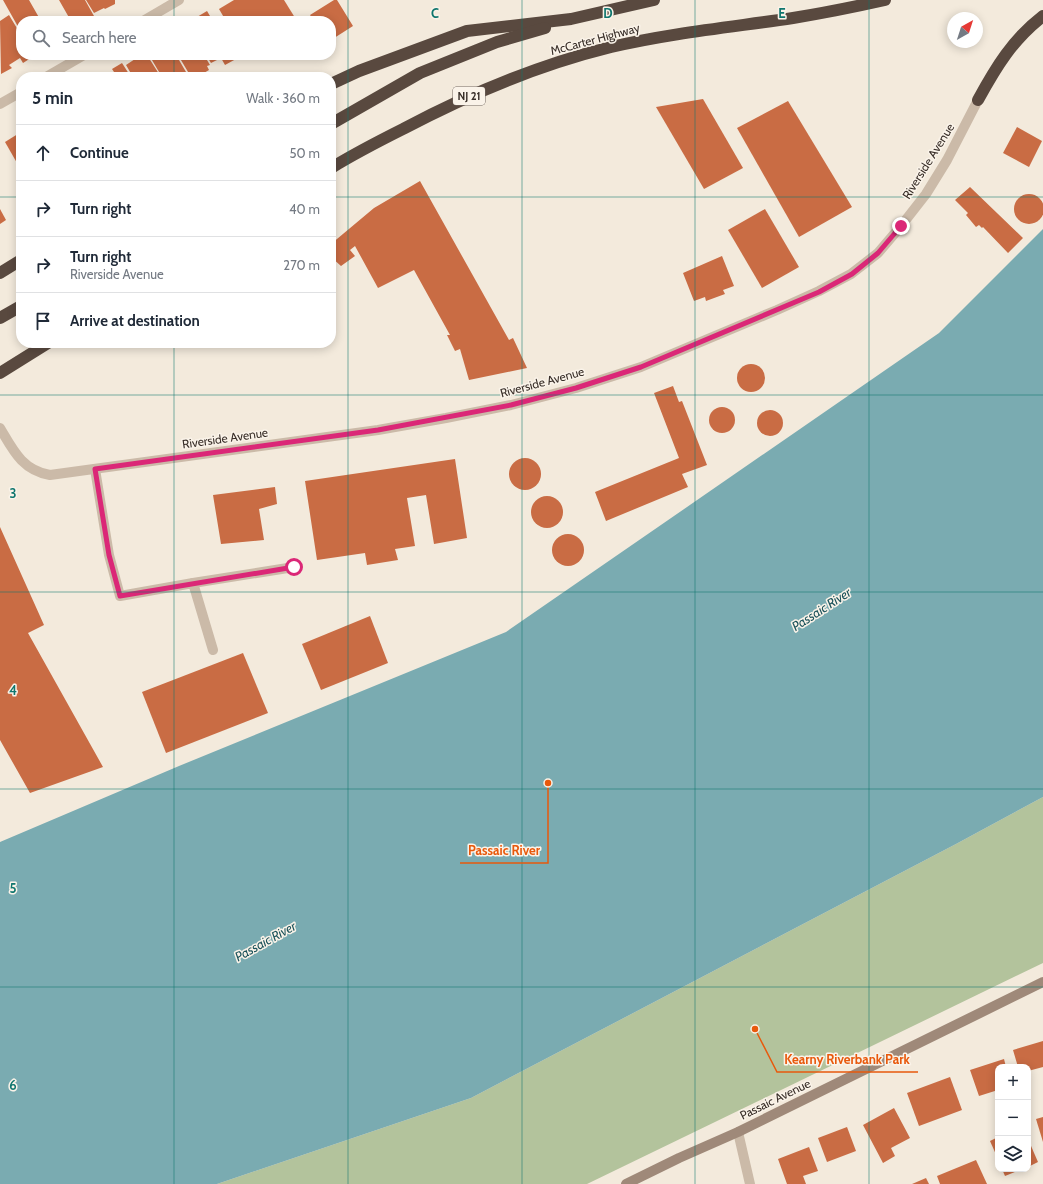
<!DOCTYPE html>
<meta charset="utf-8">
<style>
:root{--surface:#fff;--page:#f2f2f3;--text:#1f2937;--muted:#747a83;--line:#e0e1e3}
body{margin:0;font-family:Cabin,sans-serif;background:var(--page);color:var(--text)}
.controls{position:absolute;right:12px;bottom:12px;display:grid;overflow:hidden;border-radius:8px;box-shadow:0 2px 10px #0003}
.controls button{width:36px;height:36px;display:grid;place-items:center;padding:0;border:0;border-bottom:1px solid var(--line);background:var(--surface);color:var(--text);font:20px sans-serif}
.compass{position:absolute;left:947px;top:12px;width:36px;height:36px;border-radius:50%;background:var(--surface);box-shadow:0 2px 10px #0003;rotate:39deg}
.stop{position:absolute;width:12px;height:12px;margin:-9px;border:3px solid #db2777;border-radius:50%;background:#fff}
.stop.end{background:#db2777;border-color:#fff;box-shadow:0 1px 4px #0008}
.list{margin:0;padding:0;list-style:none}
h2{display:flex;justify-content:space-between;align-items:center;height:52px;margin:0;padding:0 16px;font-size:17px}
h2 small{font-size:13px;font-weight:400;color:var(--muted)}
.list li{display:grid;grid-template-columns:26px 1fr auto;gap:12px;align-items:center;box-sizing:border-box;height:56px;padding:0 16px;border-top:1px solid var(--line)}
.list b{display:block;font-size:15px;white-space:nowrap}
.list p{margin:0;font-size:13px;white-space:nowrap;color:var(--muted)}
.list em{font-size:13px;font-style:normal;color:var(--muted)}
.icon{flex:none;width:22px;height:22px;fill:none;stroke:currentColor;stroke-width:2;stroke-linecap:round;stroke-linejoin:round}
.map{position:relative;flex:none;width:1043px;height:1184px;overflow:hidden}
.search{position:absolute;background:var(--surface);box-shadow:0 2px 10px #0003;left:16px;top:16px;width:320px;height:44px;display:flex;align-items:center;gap:10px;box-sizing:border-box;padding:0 14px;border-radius:16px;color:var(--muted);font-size:15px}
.panel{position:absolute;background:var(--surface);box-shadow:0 2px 10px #0003;left:16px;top:72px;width:320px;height:276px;border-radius:16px}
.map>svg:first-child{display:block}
.green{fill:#b3c39c}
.water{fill:#7aabb1}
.building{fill:#c96c44}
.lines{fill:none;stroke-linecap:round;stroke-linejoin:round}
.service{stroke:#cbbaa8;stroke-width:10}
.minor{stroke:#cbbaa8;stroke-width:10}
.tertiary{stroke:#cbbaa8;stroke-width:10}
.secondary{stroke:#9f8979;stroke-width:10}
.motorway{stroke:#59493f;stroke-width:12}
.route{stroke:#db2777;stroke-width:5}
.grid{fill:none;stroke:#0f766e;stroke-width:1;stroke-opacity:0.55}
.labels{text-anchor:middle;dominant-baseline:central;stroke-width:3;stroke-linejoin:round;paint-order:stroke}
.shield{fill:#faf3e9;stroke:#726962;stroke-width:1}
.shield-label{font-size:11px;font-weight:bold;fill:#382e28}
.street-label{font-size:12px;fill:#382e28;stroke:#faf3e9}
.water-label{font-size:13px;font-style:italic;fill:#1c535b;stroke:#faf3e9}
.grid-label{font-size:13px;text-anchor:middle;font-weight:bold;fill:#0f766e;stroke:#faf3e9;stroke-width:3;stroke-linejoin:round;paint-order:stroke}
.leader{fill:none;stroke:#e8590c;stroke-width:1.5}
.callout-dot{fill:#e8590c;stroke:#faf3e9;stroke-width:1.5}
.callout-label{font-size:13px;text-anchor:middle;font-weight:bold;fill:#e8590c;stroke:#faf3e9;stroke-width:3;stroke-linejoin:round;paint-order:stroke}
</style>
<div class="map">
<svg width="1043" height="1184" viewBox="0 0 1043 1184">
<rect width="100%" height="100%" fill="#f3eadc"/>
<polygon class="green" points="1043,797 1043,963 587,1184 217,1184 471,1098 956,844"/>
<polygon class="water" points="1043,229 1043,797 956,844 471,1098 217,1184 0,1184 0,842 179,766 506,632 939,333"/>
<g class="building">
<polygon points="3,0 29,0 41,21 21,21 21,32"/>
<polygon points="59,0 85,0 94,16 86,21 84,19 80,21 71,21"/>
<polygon points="86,0 115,0 115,4 105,9 104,8 94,13"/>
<polygon points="234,0 284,0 297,21 226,21 219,9"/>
<polygon points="334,0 337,0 353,26 331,40 331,21 314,21 310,15"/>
<polygon points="207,11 213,21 199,21 197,17"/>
<polygon points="9,15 21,35 21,55 33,55 34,56 23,63 20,58 9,65 12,68 1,74 0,21"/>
<polygon points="132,55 147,55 161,77 133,77 126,65 135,59"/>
<polygon points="149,55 176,55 189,77 162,77"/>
<polygon points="178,55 204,55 210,65 207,66 209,70 197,77 191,77"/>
<polygon points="206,55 234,55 236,59 225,65 221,58 211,63"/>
<polygon points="122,63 131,77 104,77 114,72 112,69"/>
<polygon points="703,99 743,168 704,189 656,107"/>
<polygon points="788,101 852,207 799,237 737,128"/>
<polygon points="1017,127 1042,141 1029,167 1003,153"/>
<polygon points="21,132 21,170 5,142"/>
<polygon points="420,181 509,340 513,338 527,368 469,380 460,349 455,351 447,335 450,335 414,270 378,288 355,246 350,250 355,256 341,266 331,257 331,244 374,208"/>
<polygon points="970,187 1023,238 1008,253 983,227 982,228 979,225 976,227 966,215 968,213 955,200"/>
<circle cx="1029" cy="209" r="15"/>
<polygon points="0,209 6,220 0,224"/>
<polygon points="765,209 799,267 762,288 728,230"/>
<polygon points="722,256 734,286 723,290 725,294 706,301 705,297 694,301 683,273"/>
<circle cx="751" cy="378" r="14"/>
<polygon points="673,386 679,402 682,401 707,465 682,474 688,487 606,521 595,492 679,458 654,393"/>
<circle cx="722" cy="420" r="13"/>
<circle cx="770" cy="423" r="13"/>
<circle cx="525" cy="474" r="16"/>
<polygon points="455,459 467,538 434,544 426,495 407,498 415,546 395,549 398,560 367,565 365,553 317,560 305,481"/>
<polygon points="275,487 277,504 259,509 264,540 221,544 213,495"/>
<circle cx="547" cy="512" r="16"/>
<polygon points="0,527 44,625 28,633 103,767 30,793 0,740"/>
<circle cx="568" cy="550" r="16"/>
<polygon points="370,616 388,663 321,690 302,644"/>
<polygon points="243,653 268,713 166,753 142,692"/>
<polygon points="1043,1041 1043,1067 1028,1071 1028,1067 1018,1067 1013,1050"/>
<polygon points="1004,1059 1006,1067 998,1067 998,1090 979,1096 970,1070"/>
<polygon points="950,1077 962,1110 919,1126 907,1093"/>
<polygon points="894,1108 910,1138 891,1148 895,1156 883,1163 863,1125"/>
<polygon points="1043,1117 1043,1142 1036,1119"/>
<polygon points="847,1127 856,1151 827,1162 818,1138"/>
<polygon points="998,1137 998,1159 990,1141"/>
<polygon points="1028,1139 1038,1162 1028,1167"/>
<polygon points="809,1147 818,1171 803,1176 806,1184 787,1184 778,1159"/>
<polygon points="976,1160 987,1184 940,1184 937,1176"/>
<polygon points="1002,1169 1022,1169 1005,1176"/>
<polygon points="926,1178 929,1184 912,1184"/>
</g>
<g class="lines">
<g class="service">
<polyline points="95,469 109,555 120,596 193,583 213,650"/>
<polyline points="193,583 294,567"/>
</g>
<g class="minor">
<polyline points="143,21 179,0"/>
<polyline points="46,77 84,55"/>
<polyline points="0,104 21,92"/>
<polyline points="738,1132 750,1184"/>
</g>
<path class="tertiary" d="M 0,428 C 13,450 22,470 50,475 L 378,430 L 446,418 L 511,405 L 576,388 L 641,367 L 777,310 L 819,291 L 851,274 L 878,253 L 901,226 L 926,194 L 947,160 L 978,100"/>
<polyline class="secondary" points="626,1184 679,1158 738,1132 1043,982"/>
<g class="motorway">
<polyline points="331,84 359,71 467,31 571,19 654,0"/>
<path d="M 978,100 C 996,67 1013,39 1043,16"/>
<polyline points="331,124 420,73 497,42 545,28"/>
<path d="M 331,168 C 354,154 379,141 403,129 C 469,94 538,65 611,47 C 671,33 732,27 793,18 C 824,13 854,7 885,0"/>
<polyline points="0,273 21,260"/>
<polyline points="0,318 21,306"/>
<polyline points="0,373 48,343"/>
</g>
</g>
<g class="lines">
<polyline class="route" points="294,567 120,596 109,555 95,469 378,430 511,405 576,388 641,367 819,292 852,274 878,253 901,226"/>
</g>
<path class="grid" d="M 174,0 L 174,21M 348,0 L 348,1184M 522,0 L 522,1184M 695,0 L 695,1184M 869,0 L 869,1184M 174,55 L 174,77M 0,197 L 21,197M 331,197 L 1043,197M 174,343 L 174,1184M 0,395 L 1043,395M 0,592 L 1043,592M 0,789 L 1043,789M 0,987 L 1043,987"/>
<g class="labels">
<rect class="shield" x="453" y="87" width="32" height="18" rx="3"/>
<g class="shield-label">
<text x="469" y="96">NJ 21</text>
</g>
<g class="street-label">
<text transform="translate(595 39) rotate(-15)">McCarter Highway</text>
<text transform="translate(928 161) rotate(-58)">Riverside Avenue</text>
<text transform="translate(542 382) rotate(-15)">Riverside Avenue</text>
<text transform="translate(225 438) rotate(-8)">Riverside Avenue</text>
<text transform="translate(775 1099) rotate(-26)">Passaic Avenue</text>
</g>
<g class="water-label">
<text transform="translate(821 609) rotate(-33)">Passaic River</text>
<text transform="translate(265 941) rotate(-29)">Passaic River</text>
</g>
</g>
<g class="grid-label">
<text x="435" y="18">C</text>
<text x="608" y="18">D</text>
<text x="782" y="18">E</text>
<text x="13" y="498">3</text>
<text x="13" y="695">4</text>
<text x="13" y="893">5</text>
<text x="13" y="1090">6</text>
</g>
<path class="leader" d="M548 783L548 863H460M755 1029L777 1072H918"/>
<g class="callout-dot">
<circle cx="548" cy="783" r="4"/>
<circle cx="755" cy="1029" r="4"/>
</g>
<g class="callout-label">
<text x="504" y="855">Passaic River</text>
<text x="847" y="1064">Kearny Riverbank Park</text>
</g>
</svg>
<div class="controls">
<button>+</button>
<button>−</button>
<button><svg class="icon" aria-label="layers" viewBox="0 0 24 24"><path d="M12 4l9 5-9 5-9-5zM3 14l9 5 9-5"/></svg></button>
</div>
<svg class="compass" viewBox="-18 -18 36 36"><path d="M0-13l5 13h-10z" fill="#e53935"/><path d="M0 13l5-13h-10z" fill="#747a83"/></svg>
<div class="stop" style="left:294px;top:567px"></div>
<div class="stop end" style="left:901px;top:226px"></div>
<div class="search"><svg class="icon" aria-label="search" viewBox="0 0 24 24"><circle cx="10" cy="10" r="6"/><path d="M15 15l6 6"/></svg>Search here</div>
<section class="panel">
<h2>5 min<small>Walk · 360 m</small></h2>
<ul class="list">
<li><svg class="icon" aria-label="ahead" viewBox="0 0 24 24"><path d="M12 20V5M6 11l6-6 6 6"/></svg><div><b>Continue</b></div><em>50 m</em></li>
<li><svg class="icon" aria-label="right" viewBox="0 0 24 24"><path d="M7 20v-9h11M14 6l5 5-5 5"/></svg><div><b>Turn right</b></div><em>40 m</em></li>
<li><svg class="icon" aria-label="right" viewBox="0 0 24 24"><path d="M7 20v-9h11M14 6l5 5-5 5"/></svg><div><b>Turn right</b><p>Riverside Avenue</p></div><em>270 m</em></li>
<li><svg class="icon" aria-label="arrive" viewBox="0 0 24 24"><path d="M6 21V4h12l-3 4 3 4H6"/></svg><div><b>Arrive at destination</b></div></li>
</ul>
</section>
</div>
